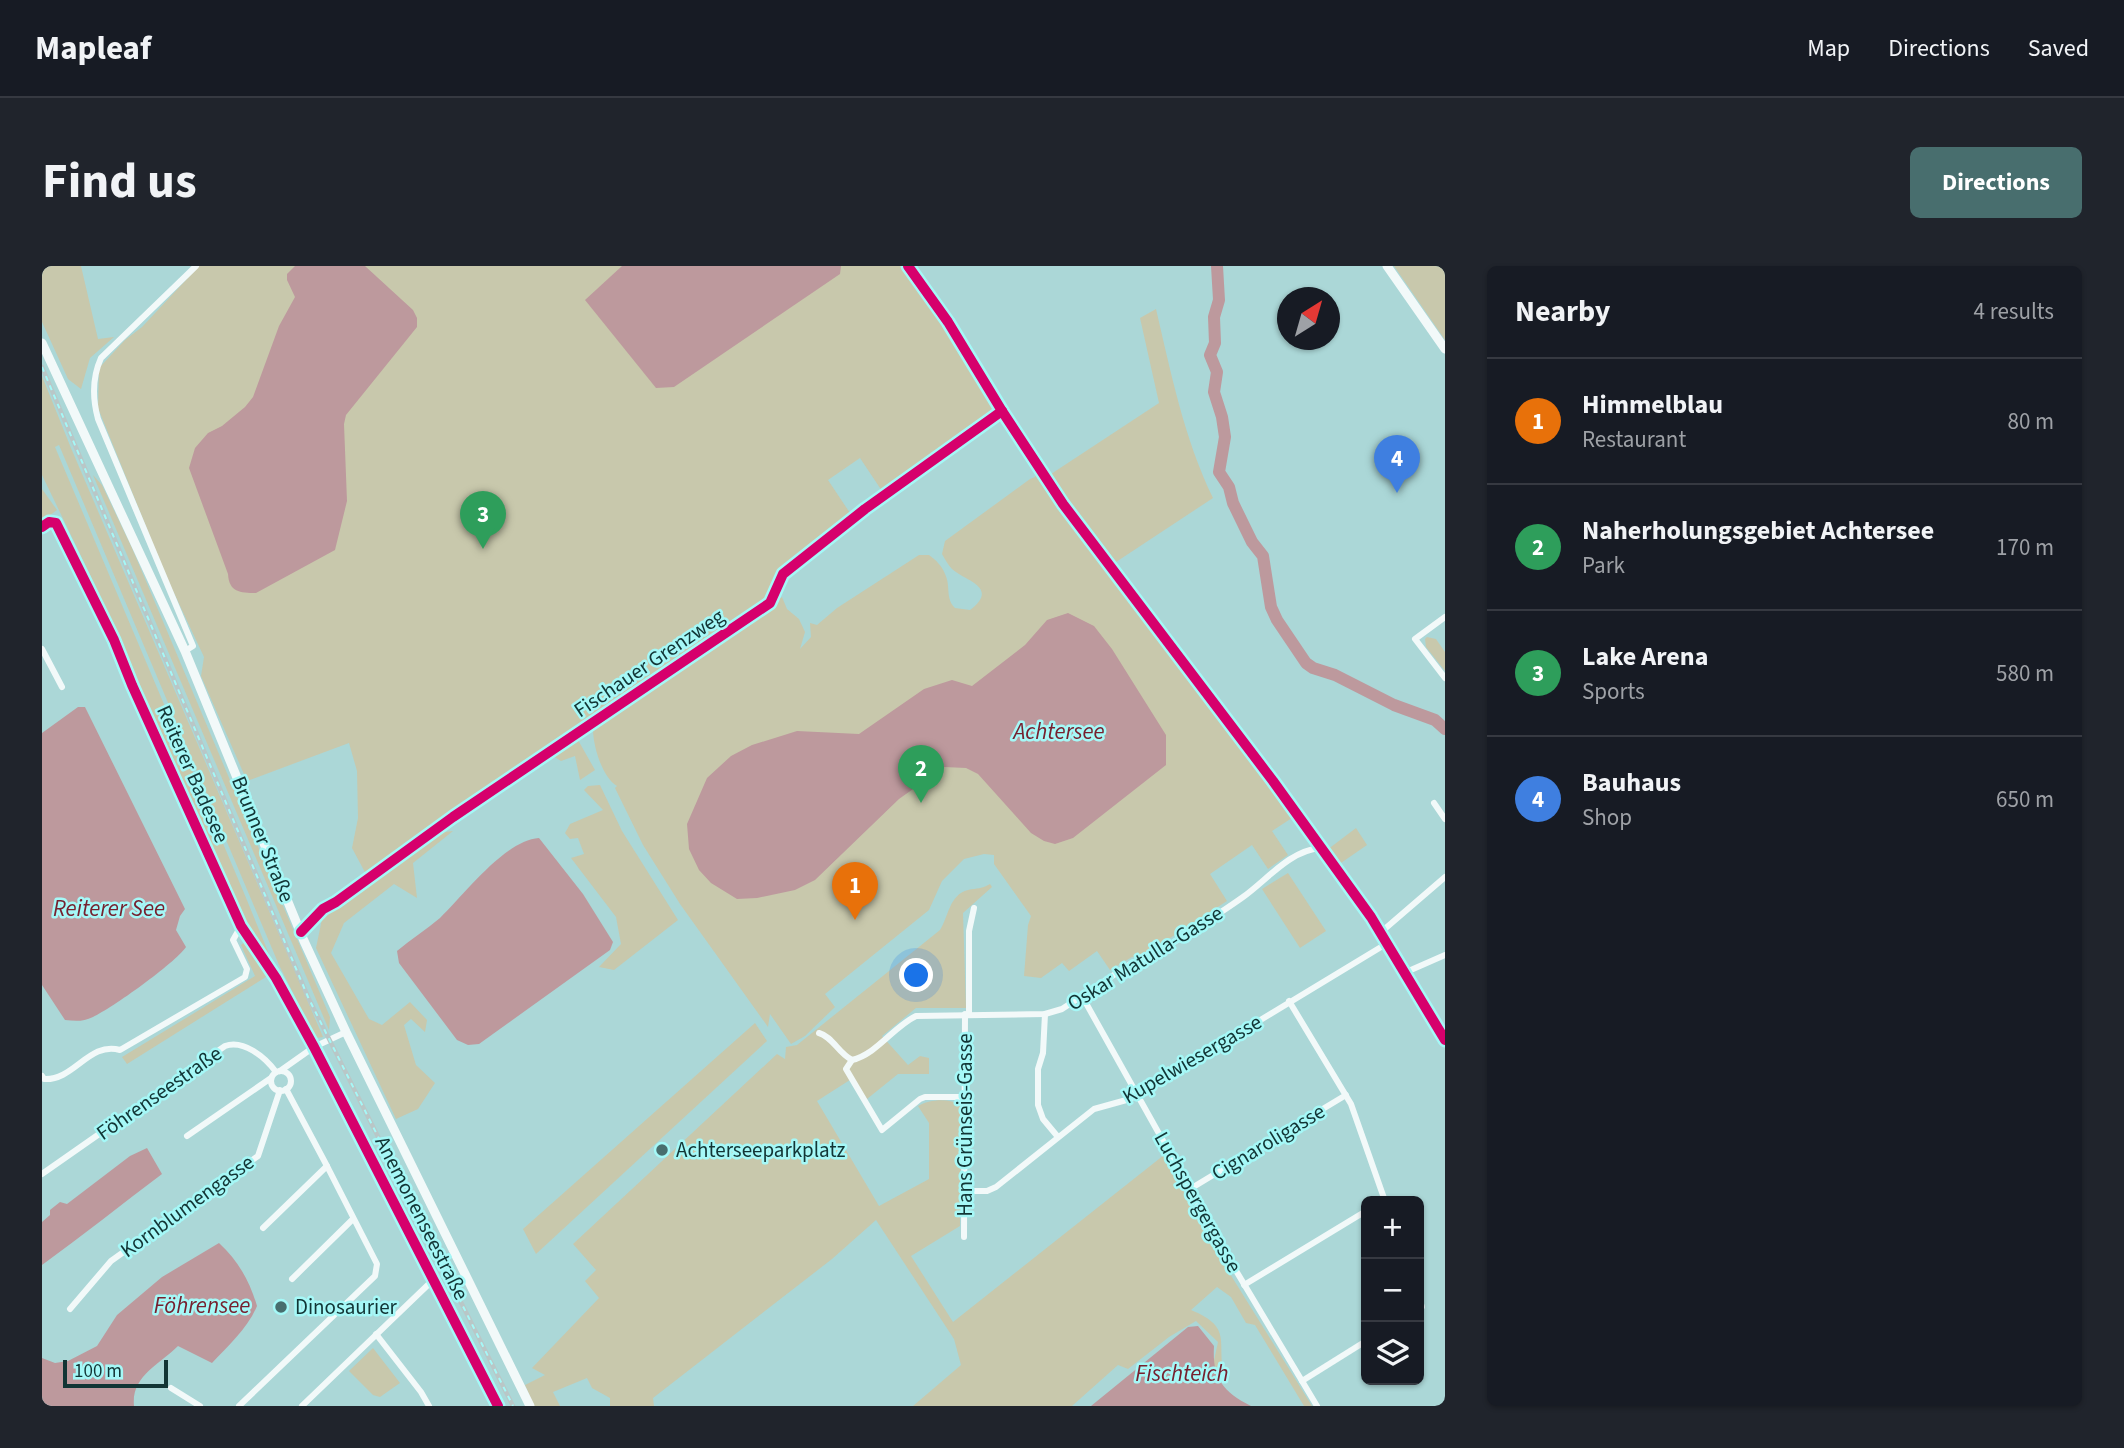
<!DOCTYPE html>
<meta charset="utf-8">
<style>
:root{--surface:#171b24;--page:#20242c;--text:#f1f3f6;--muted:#9ea1a6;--line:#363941;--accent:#486e6e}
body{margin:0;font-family:"Source Sans 3",sans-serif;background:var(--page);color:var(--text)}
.controls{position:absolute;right:21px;bottom:21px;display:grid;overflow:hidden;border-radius:10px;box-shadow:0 2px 5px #0004}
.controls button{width:63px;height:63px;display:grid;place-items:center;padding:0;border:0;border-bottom:2px solid var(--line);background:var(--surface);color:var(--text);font:35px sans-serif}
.compass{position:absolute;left:1235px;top:21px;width:63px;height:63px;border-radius:50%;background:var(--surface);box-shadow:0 2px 5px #0004;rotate:37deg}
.scale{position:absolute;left:21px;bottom:18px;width:105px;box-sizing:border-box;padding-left:7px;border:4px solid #123535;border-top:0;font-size:19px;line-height:24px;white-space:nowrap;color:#123535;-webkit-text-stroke:5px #a5f8f7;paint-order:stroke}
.you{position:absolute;left:875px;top:710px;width:24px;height:24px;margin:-18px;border:5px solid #fff;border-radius:50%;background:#1a73e8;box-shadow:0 0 0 10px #1a73e833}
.badge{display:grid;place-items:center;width:46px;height:46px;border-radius:50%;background:var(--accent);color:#fff;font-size:23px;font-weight:700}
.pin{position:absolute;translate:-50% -58px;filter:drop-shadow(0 2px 4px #0008)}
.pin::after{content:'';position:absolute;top:37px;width:24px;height:21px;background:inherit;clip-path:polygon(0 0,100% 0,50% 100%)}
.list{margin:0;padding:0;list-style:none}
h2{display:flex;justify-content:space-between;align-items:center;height:91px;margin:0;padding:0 28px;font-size:30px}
h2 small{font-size:23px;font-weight:400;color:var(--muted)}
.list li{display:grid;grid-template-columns:46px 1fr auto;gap:21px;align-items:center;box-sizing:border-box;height:126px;padding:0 28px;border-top:2px solid var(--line)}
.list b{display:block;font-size:26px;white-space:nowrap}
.list p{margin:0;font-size:23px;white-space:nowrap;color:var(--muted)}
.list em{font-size:23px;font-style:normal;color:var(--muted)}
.icon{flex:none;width:38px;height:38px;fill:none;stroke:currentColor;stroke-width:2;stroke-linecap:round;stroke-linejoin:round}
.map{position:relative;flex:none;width:1403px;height:1140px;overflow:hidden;border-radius:10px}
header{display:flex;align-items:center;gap:42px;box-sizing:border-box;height:98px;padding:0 35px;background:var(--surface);border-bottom:2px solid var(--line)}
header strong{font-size:33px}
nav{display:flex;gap:38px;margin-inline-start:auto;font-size:24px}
.intro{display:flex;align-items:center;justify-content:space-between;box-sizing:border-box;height:168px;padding:0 42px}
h1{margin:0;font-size:49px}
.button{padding:18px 32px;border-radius:10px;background:var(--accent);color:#fff;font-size:24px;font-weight:700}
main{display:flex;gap:42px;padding:0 42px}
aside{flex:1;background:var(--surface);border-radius:10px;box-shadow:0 2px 5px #0004}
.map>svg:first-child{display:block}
.green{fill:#c8c8ac}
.water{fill:#bd999d}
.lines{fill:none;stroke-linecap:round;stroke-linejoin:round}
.river{stroke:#bd999d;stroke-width:12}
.minor{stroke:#f2f9f9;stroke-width:6}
.secondary{stroke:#f2f9f9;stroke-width:9}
.rail-casing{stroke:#b9c7c7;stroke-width:4.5}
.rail{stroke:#a5f8f7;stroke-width:2;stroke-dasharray:5;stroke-linecap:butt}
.cycleway-casing{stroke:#a5f8f7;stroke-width:15}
.cycleway{stroke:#d6006c;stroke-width:10}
.poi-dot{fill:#486e6e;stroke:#a5f8f7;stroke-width:2.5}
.labels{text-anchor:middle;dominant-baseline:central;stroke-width:5;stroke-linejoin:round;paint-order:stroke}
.street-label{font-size:21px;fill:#123535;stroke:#a5f8f7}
.poi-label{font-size:21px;fill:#123535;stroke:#a5f8f7;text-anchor:start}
.water-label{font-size:23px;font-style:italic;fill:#76212f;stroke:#a5f8f7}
</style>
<header>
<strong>Mapleaf</strong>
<nav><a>Map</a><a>Directions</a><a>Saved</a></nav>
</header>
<div class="intro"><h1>Find us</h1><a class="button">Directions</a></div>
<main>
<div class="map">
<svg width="1403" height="1140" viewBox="0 0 1403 1140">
<rect width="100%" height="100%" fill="#abd7d7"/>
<g class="green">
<polygon points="0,0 39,0 56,73 72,71 48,92 39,123 26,113 0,56"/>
<polygon points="157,0 862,0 910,67 956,143 842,228 818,192 786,214 810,250 733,311 728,335 526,468 325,610 310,582 316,552 315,505 307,477 205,515 159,410 162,391 124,310 56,142 57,102 83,74 100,61"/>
<polygon points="1352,0 1403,0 1403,74"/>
<path d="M 1114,43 C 1129,107 1142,172 1171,232 L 1071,298 L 1006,210 L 1117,137 L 1098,52 Z"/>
<polygon points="0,110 29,182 281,771 274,772 237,699 17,179 13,181 202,627 227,688 230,703 192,632 52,317 0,209"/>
<path d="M 995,203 L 1253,550 L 1230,565 L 1246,589 L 1226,603 L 1210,579 L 1168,608 L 1185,635 L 1099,691 L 1090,691 L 1068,704 L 1055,685 L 1027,705 L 1020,697 L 999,712 L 982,710 L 986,659 L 989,650 L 952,598 L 952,589 L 942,588 L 922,593 L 900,615 L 887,644 L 783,728 L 793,741 L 763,770 L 749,778 L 728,748 L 726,761 L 638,638 L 601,579 L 573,522 L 575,520 C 560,511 551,480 551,463 L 740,331 L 745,343 L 757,353 L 763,366 L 758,383 L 769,371 L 768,357 L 775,359 L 795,342 L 877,289 L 887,289 C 894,294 900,300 903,308 C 909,320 903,332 913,342 L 928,344 C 958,321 923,315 910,303 C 906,299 903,293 900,288 L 903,275 L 988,213 L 993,211 Z"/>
<polygon points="51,209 60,219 90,282 288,751 287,764"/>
<polygon points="0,223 15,244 0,255"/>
<polygon points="1385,371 1394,373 1403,386 1403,405 1384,381 1383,373"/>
<polygon points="536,474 553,504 538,514 533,490 519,495 511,490"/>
<polygon points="558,519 580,565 636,654 572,704 557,701 579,678 574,651 529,592 542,588 536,572 528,573 523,567 528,558 561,544 542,524 546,520"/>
<polygon points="1314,562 1325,579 1296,599 1285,584"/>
<polygon points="411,565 371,597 375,632 352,618 302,657 289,687 327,753 340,759 368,736 385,754 383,766 369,753 362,759 374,799 393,817 376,843 354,853 274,682 280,653 396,567"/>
<polygon points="1246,607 1284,665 1258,682 1220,623"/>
<path d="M 948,618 L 950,621 L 921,647 L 924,742 L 874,742 L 840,770 L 866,799 L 878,790 L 887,792 L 887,808 L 856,808 L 825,833 L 811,812 L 775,835 L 837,940 L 887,913 L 887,857 L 876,840 C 888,833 907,832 919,839 L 918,960 L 869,990 L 911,1056 L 1122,889 L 1185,1003 L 1270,1140 L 1262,1140 L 1213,1059 L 1204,1057 L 1189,1031 L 1175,1021 L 1149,1044 C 1193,1062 1173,1077 1183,1113 L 1175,1112 L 1171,1099 L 1176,1076 L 1154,1055 L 1127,1071 L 1086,1103 L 1076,1099 L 1030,1140 L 871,1140 L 919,1099 L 912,1073 L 834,954 L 790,993 L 611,1132 L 612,1140 L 568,1140 L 568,1132 L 550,1122 L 545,1112 L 511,1126 L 518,1140 L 492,1140 L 483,1119 L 503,1109 L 490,1102 L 557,1032 L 543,1015 L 554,1004 L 531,978 L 735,788 L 743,793 L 744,781 L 755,779 L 898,664 C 907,650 907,629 926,624 C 935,622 940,623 948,618 Z"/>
<polygon points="205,674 227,709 85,798 80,791 213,710 199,679"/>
<polygon points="713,757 725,775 494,988 481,963"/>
<polygon points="331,1082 358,1117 338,1131 331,1129 307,1105"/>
</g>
<g class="water">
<path d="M 253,0 L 323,0 L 371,44 L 375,52 L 375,61 L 304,149 L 302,158 L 305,235 L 293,284 L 214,327 C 198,327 187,326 186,308 L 147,202 L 153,182 L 166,167 L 180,160 L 203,141 L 211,131 L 237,60 L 253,31 L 245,14 L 245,8 Z"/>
<polygon points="580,0 799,0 798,8 632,121 614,122 543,34"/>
<polygon points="1026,347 1052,360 1070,383 1124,469 1124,499 1031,572 1013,578 1002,575 989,567 936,508 924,502 902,501 857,533 773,614 753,624 715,632 695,633 669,617 657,604 647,583 645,558 665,512 689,490 710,479 755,465 817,468 882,423 910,414 930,420 983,379 1005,354"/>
<path d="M 36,441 L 43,441 L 143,643 L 138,650 L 134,664 L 144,681 C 132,698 70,742 51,751 C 41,756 33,755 23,754 L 0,719 L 0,467 Z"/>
<path d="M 497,572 L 541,628 L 571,676 L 568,684 L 437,778 L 426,779 L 415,774 L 357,697 L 355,685 C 369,673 384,664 398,652 C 422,629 463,574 497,572 Z"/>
<path d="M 105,882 L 120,908 C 80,938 40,970 0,999 L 0,956 L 8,949 L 8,944 L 18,936 L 25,938 L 88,890 Z"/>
<path d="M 177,977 C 196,994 208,1016 215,1040 C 206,1062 186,1080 170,1097 L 136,1080 C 117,1099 89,1110 92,1140 L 0,1140 L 0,1092 L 13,1097 L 26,1095 L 55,1080 L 75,1049 L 120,1011 Z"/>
<path d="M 1156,1060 L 1172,1080 C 1170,1112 1181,1126 1209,1140 L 1049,1140 L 1146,1061 Z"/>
</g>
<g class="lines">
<polyline class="river" points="1175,0 1177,34 1172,51 1173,77 1168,89 1175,106 1172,126 1180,151 1183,171 1177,206 1187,221 1191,237 1210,276 1221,290 1229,341 1235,354 1264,397 1271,402 1293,409 1352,439 1393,454 1403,463"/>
<g class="minor">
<polyline points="0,261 7,256 14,257 72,374 90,419 199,660 234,712 272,781 456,1140"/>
<polyline points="1403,351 1373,373 1403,412"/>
<polyline points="0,383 20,421"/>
<path d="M 143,385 L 151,380 L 56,153 C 50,131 50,112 59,92 L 154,0"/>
<polyline points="1392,537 1403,553"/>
<polyline points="259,666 281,643 294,636 411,551 728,337 741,308 823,243 960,145"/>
<polyline points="1338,667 1403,611"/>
<polyline points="1362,707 1403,689"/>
<polyline points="1040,730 1190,998 1275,1140"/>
<polyline points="1247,735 1309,838 1343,935"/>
<polyline points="927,748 927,665 932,642"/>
<polyline points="1003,748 1001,787 996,803 996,839 1001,853 1016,871"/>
<path d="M 777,767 C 791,771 796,787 810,794"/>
<polyline points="238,805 272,781 304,766"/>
<circle cx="239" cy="815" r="10"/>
<path d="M 0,810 L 2,813 C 32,815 47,775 78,784 L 203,711 L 205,703 L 191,674 L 199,660"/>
<polyline points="244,823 285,900"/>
<path d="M 924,831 L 883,831 L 878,833 L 840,864 L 804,803 L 810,794 C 835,788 851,761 874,750 L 1003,748 L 1020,743 L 1090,697 L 1101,696 C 1134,674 1169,654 1201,631 C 1225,614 1247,585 1278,582 L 1329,651 L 1403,774"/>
<polyline points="145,870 229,812"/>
<path d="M 0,908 L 183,780 C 201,773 223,791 234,806"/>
<polyline points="1148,923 1304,829"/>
<polyline points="924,925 945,925 954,921 1052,843 1088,833 1344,678"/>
<polyline points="922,971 923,748"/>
<polyline points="250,1013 311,953"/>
<polyline points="1202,1019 1324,945"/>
<polyline points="1377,1032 1380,1041 1377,1043"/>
<polyline points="28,1043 69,995 216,890 238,824"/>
<polyline points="334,1068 379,1126 387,1140"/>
<polyline points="1260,1115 1324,1075"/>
<polyline points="129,1122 158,1140"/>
<polyline points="197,1140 333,1010 335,998 285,900 221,962"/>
<polyline points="260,1140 390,1015"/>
</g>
<g class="secondary">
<polyline points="1345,0 1403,83"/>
<polyline points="0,77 143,385 262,675 304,766 488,1140"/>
</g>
<g class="rail-casing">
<polyline id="rail" points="0,101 266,731 471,1140"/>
</g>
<use href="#rail" class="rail"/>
<g class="cycleway-casing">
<g id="cycleway">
<polyline points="866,0 906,56 960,145 1021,238 1231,515 1329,651 1403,774"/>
<polyline points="0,261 7,256 14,257 72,374 90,419 199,660 234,712 272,781 456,1140"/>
<polyline points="259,666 281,643 294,636 411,551 728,337 741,308 823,243 960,145"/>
</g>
</g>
<use href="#cycleway" class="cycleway"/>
</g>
<g class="poi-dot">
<circle cx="620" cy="884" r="7"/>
<circle cx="239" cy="1041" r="7"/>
</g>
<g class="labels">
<g class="street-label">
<text transform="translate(607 397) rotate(-34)">Fischauer Grenzweg</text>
<text transform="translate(151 508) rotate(66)">Reiterer Badesee</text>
<text transform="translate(221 573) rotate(68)">Brunner Straße</text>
<text transform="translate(1103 692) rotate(-32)">Oskar Matulla-Gasse</text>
<text transform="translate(1150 793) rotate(-30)">Kupelwiesergasse</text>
<text transform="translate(117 827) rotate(-35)">Föhrenseestraße</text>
<text transform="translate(923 859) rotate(-90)">Hans Grünseis-Gasse</text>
<text transform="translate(1226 876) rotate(-31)">Cignaroligasse</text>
<text transform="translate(1156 936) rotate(61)">Luchspergergasse</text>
<text transform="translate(145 940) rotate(-36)">Kornblumengasse</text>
<text transform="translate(380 952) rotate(63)">Anemonenseestraße</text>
</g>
<g class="poi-label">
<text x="634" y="884">Achterseeparkplatz</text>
<text x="253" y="1041">Dinosaurier</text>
</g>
<g class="water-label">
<text x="1017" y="465">Achtersee</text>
<text x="67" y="642">Reiterer See</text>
<text x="160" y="1039">Föhrensee</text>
<text x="1140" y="1107">Fischteich</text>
</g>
</g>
</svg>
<div class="controls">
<button>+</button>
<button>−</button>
<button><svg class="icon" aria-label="layers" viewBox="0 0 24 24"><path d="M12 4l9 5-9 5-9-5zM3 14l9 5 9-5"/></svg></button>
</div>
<svg class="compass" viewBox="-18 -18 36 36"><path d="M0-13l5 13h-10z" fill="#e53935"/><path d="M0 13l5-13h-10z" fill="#9ea1a6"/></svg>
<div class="scale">100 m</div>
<div class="you"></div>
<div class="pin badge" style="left:813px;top:654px;background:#e8710a">1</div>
<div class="pin badge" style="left:879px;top:537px;background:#2e9e5b">2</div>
<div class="pin badge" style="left:441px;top:283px;background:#2e9e5b">3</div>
<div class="pin badge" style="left:1355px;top:227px;background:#3f7fe0">4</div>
</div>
<aside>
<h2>Nearby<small>4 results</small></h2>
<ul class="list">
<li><span class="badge" style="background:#e8710a">1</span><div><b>Himmelblau</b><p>Restaurant</p></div><em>80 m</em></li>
<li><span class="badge" style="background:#2e9e5b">2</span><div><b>Naherholungsgebiet Achtersee</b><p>Park</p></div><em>170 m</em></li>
<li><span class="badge" style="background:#2e9e5b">3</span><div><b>Lake Arena</b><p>Sports</p></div><em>580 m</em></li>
<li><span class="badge" style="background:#3f7fe0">4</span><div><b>Bauhaus</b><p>Shop</p></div><em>650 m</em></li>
</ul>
</aside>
</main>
